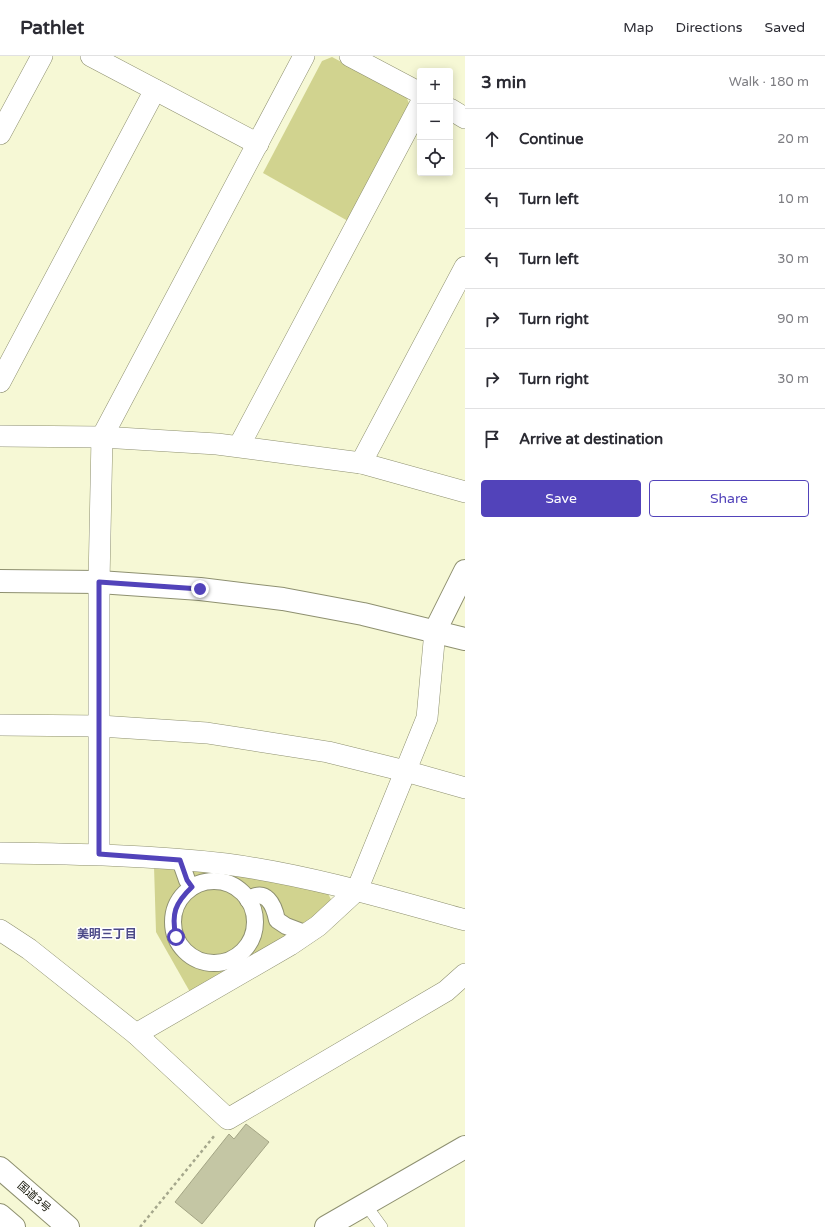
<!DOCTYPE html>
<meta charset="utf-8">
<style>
:root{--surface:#fff;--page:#f7f7f7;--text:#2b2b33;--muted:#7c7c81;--line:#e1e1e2;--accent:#5243ba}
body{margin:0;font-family:"Varela Round","Noto Sans JP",sans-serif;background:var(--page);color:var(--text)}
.controls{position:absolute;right:12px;top:12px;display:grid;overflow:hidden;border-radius:4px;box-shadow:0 2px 10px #0003}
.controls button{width:36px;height:36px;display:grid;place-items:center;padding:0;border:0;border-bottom:1px solid var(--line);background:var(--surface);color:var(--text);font:20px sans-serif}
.stop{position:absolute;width:12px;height:12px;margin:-9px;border:3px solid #5243ba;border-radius:50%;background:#fff}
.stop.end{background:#5243ba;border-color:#fff;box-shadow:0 1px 4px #0008}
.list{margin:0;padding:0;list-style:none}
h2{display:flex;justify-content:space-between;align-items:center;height:52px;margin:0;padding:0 16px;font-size:17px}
h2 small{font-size:13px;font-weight:400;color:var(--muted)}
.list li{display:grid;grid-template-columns:26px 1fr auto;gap:12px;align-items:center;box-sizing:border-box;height:60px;padding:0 16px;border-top:1px solid var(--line)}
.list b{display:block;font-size:15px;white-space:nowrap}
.list em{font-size:13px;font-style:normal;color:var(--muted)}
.actions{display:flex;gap:8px;padding:12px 16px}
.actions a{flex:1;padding:9px 0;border:1px solid var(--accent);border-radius:4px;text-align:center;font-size:14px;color:var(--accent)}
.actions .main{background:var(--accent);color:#fff}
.icon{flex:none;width:22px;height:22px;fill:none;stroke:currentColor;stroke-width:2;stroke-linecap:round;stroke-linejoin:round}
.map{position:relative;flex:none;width:465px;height:1171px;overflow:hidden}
header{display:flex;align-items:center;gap:24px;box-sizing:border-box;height:56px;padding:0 20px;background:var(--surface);border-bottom:1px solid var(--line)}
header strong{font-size:19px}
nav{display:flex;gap:22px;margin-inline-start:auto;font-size:14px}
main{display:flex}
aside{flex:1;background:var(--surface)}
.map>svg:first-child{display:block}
.green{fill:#d1d38f}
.building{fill:#c4c6a4;stroke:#a4a585}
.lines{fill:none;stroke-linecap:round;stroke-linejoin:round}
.service-casing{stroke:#8e9070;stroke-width:12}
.pedestrian-casing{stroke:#8e9070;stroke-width:18}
.minor-casing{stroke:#8e9070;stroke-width:22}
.tertiary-casing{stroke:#8e9070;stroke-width:24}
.trunk-casing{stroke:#8e9070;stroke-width:24}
.path{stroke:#a5a78c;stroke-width:2.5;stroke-dasharray:3 3;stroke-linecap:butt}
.service{stroke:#fff;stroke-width:11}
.pedestrian{stroke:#fff;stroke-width:16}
.minor{stroke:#fff;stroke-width:21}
.tertiary{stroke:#fff;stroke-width:22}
.trunk{stroke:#fff;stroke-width:22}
.route{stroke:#5243ba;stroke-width:5}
.labels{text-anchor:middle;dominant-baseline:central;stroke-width:3;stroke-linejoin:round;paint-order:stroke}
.street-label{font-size:11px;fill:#202114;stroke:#fff}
.neighbourhood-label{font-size:12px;font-weight:bold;fill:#4c4a88;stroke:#fff}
</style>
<header>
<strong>Pathlet</strong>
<nav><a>Map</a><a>Directions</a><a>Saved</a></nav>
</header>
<main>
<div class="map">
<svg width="465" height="1171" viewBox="0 0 465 1171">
<rect width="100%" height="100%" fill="#f6f8d5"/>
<g class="green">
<polygon points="332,1 406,40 410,50 348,165 263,117 322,5"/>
<polygon points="154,810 218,816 281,826 328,837 332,846 312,864 190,936 156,876"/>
</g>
<polygon class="building" points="246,1068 269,1086 202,1168 175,1146 229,1078 234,1083"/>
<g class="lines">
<g class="service-casing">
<polyline id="service" points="366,1149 382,1171"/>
</g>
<g class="pedestrian-casing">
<g id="pedestrian">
<polyline points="180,804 187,824 192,831"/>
<circle cx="214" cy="866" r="41"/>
<path d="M 248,844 C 266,831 274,849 277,864 L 286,870 L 307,878"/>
</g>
</g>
<g class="minor-casing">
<g id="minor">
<polyline points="91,0 258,88"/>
<polyline points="350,0 420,37"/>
<polyline points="450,53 465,62"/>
<polyline points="0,78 42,0"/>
<polyline points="0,326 155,34"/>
<polyline points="0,380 102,381 217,388 361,407 465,436"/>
<polyline points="239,390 420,49"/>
<polyline points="361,407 465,211"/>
<polyline points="0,669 100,670 207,677 328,696 405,715 465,732"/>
<path d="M 0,797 C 76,798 151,799 226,808 C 308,819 386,842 465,864"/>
<polyline points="99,798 99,526 102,381 304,0"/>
<polyline points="0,874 29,893 136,978 228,1063 446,935 465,918"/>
<polyline points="136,978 290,889 318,870 357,834 427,662 435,575"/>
</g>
</g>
<g class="tertiary-casing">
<g id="tertiary">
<polyline points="0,525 99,526 200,533 283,543 363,558 465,583"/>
<polyline points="435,575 465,515"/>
<polyline points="326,1171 465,1091"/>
</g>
</g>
<g class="trunk-casing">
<g id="trunk">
<polyline points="0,1112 68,1171"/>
<polyline points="0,1159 14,1171"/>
</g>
</g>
<polyline class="path" points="140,1171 215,1079"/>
<use href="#service" class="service"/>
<use href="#pedestrian" class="pedestrian"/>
<use href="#minor" class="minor"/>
<use href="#tertiary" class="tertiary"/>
<use href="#trunk" class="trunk"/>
</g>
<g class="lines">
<path class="route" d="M 176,881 C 171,858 175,847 192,831 L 187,824 L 180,804 L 99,798 L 99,526 L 200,533"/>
</g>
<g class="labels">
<g class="street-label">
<text transform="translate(34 1141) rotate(41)">国道3号</text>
</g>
<g class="neighbourhood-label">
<text x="107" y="878">美明三丁目</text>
</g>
</g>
</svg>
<div class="controls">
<button>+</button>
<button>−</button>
<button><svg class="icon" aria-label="locate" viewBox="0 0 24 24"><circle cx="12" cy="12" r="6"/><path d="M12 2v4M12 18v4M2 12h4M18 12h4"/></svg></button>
</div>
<div class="stop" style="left:176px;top:881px"></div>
<div class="stop end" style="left:200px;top:533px"></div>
</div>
<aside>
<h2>3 min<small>Walk · 180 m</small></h2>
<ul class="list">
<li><svg class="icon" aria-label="ahead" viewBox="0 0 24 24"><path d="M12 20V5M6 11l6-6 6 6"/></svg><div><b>Continue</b></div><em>20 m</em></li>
<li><svg class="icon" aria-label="left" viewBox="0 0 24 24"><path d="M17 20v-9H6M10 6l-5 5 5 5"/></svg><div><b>Turn left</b></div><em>10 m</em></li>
<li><svg class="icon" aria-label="left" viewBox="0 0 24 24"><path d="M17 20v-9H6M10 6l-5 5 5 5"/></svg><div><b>Turn left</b></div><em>30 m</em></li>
<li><svg class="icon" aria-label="right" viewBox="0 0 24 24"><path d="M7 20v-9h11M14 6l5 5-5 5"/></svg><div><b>Turn right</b></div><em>90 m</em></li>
<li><svg class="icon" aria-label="right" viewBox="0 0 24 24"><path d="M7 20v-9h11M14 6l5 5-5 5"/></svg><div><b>Turn right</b></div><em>30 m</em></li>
<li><svg class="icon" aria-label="arrive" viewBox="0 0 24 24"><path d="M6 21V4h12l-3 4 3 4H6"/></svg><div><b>Arrive at destination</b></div></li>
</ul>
<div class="actions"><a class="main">Save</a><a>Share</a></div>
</aside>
</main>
